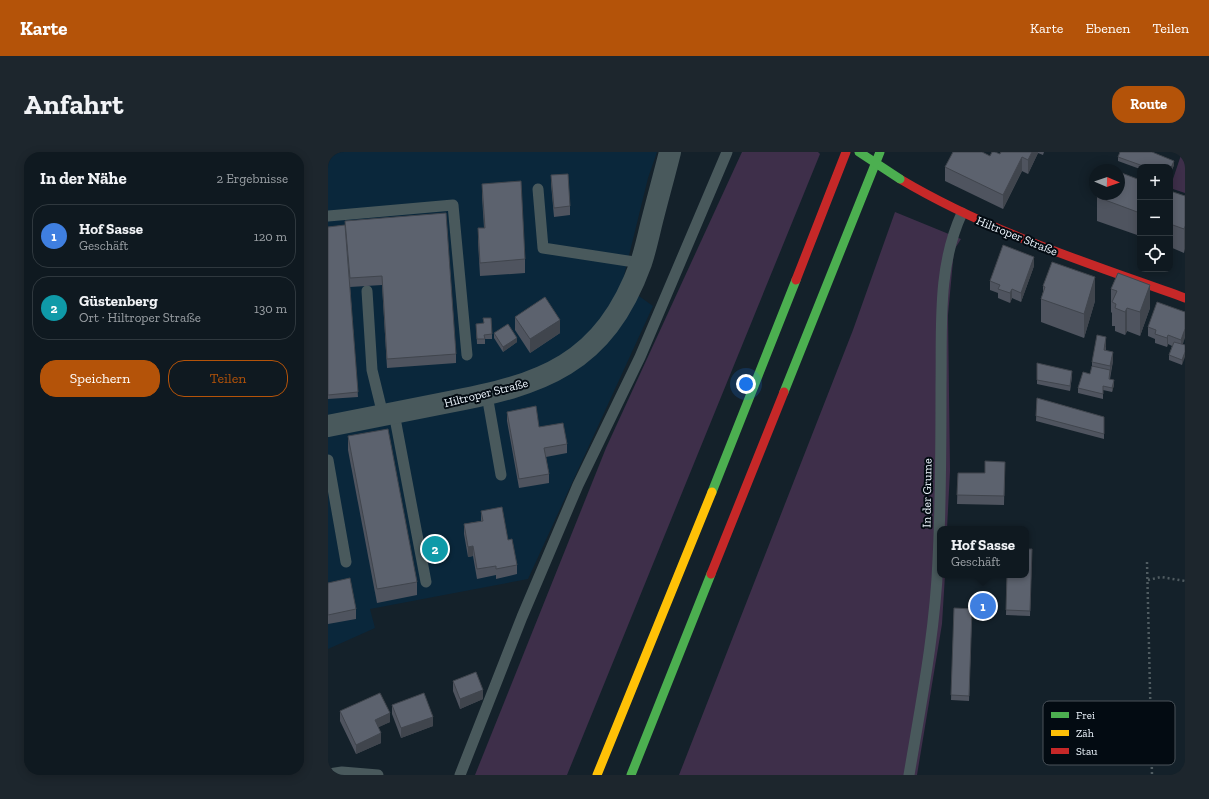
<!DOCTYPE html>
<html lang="de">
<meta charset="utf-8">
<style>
:root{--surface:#0f1920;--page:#1d262d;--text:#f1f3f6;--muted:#9ba0a5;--line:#2f383e;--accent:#b45309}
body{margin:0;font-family:"Zilla Slab",serif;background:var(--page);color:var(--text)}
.controls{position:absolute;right:12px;top:12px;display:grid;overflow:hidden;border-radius:8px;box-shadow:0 2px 10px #0003}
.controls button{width:36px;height:36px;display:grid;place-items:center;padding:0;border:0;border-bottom:1px solid var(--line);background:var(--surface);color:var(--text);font:20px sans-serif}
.compass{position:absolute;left:761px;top:12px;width:36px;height:36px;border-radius:50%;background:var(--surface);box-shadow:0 2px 10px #0003;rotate:92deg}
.you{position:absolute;left:418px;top:232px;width:14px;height:14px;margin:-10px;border:3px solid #fff;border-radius:50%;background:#1a73e8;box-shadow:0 0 0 6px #1a73e833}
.badge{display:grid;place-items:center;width:26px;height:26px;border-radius:50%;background:var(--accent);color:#fff;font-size:13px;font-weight:700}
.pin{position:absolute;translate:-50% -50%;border:2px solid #fff;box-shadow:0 1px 4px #0006}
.popup{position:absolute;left:609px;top:374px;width:92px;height:52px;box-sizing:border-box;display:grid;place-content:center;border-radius:8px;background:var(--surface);filter:drop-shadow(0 1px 3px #0005);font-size:13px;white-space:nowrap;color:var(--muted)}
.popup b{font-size:15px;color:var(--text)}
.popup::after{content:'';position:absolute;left:50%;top:100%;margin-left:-8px;border:8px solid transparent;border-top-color:var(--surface)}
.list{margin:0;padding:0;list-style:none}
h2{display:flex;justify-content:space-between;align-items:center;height:52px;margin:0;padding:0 16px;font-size:17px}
h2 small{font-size:13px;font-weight:400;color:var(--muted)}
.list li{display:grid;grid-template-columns:26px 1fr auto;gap:12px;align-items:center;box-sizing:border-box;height:64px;margin:0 8px 8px;padding:0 8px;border:1px solid var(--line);border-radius:16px}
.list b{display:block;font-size:15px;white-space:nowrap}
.list p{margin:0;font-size:13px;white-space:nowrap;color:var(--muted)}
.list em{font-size:13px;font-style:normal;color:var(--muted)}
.actions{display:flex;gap:8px;padding:12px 16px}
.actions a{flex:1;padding:9px 0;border:1px solid var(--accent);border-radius:16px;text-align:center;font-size:14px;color:var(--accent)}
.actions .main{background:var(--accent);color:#fff}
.icon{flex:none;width:22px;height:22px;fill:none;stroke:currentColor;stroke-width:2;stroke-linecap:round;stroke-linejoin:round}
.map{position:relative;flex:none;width:857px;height:623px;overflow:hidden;border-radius:16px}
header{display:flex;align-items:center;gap:24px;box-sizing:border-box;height:56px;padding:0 20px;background:var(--accent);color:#fff}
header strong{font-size:19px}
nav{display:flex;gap:22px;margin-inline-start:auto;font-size:14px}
.intro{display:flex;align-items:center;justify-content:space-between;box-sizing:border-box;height:96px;padding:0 24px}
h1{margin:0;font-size:28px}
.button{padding:10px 18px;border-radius:16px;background:var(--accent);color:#fff;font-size:14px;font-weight:700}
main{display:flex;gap:24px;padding:0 24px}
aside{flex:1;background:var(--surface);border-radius:16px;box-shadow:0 2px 10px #0003}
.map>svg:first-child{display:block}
.built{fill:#0a273b}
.green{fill:#3e2f4a}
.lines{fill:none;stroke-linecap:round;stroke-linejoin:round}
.path{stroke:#505c61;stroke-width:2.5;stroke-dasharray:2 3;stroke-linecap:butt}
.lane{stroke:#49595c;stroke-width:11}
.street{stroke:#49595c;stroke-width:22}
.fast{stroke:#4caf50;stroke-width:9}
.slow{stroke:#ffc107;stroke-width:9}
.jam{stroke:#c62828;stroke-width:9}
.fast-bridge{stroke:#4caf50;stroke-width:9}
.wall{fill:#4f545f}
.shaded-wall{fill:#40454d}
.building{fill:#5c626e;stroke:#40454d}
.labels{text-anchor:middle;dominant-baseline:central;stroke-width:4;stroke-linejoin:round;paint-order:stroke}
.street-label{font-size:12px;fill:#eef6fe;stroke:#030b12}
.key{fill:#030b12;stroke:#4a5259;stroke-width:1}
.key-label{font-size:11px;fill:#eef6fe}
</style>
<header>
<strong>Karte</strong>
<nav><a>Karte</a><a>Ebenen</a><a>Teilen</a></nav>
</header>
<div class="intro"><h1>Anfahrt</h1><a class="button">Route</a></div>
<main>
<aside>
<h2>In der Nähe<small>2 Ergebnisse</small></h2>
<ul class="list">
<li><span class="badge" style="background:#3f7fe0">1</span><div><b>Hof Sasse</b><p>Geschäft</p></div><em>120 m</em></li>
<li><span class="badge" style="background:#0f9aa8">2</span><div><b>Güstenberg</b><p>Ort · Hiltroper Straße</p></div><em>130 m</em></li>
</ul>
<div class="actions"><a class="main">Speichern</a><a>Teilen</a></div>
</aside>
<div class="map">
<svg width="857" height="623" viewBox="0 0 857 623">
<rect width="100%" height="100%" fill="#14212a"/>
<polygon class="built" points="0,0 329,0 320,26 294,132 325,154 200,427 42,457 47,476 0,497"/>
<g class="green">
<polygon points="414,0 490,0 492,2 239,623 147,623 278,296"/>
<polygon points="854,0 857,0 857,41 842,36"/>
<polygon points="567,60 633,87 626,98 620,163 622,319 619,377 612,377 612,423 617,423 614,472 589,623 351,623 525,178"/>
</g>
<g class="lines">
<g class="path">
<polyline points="819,410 824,623"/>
<polyline points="820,428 833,425 857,429"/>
</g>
<g class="lane">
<polyline points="210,37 215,96 313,111"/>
<polyline points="0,64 125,53 139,203"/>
<polyline points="39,139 44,218 55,263"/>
<polyline points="159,243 173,323"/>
<polyline points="66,261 98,430"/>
<polyline points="0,308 18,410"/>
<polyline points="0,622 14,620 50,623"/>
<polyline points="132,623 194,465 250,333 312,205 399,0"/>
<path d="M 581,623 C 593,551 607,481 610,408 C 613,350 613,291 613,233 C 614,175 609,115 634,61"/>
</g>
<path class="street" d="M 0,274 C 39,266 77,259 116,251 C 214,233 276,213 313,111 C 317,99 320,86 323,73 C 329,49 336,24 342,0"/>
<g class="fast">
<polyline points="456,240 552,0"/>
<polyline points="384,340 468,128"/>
<polyline points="303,623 383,422"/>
</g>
<polyline class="slow" points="269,623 384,340"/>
<g class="jam">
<path d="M 572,27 C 661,80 760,111 857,146"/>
<polyline points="468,128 518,0"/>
<polyline points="383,422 456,240"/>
</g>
<polyline class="fast-bridge" points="531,0 572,27"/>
</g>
<g class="wall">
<polygon points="673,0 716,0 715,3 710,1 700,22 694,19 675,57 617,29 617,15 662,4 672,2"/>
<polygon points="790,5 846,13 842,23 842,15 812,15 812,17 790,9"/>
<polygon points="223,23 242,54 242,63 226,65 223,32"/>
<polygon points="812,28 812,84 769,69 769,45"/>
<polygon points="154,32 197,107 197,121 152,124 150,90 150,76 156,76 154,45"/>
<polygon points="842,39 857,44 856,101 842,95"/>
<polygon points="17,69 128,202 128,211 59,216 54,133 22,135 30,245 0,247 0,75 17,73"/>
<polygon points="706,114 693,150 684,146 682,151 670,146 670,141 662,138 662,129"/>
<polygon points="790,121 822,156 812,184 799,179 797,183 787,179 787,174 784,174 784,161 783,160 783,137"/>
<polygon points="715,134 767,149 756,186 713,170 713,147 715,140"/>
<polygon points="857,160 855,192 854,213 841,208 841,203 844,194 840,192 839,195 827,191 827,187 820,184 820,175"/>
<polygon points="187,165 232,181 202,201 187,178"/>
<polygon points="148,172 164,182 164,187 157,187 157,192 149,192"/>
<polygon points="166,181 189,190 175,200 166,186"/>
<polygon points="778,194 778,198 785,209 782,227 786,233 784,240 775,238 775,247 750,241 750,236 762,222 764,214 764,210"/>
<polygon points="709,211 744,224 742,239 709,232"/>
<polygon points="709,246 776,265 776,287 708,269"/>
<polygon points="179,260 211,275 239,292 239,301 218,305 221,322 221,331 191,336 179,269"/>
<polygon points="20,284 89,430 89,443 49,451 20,298"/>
<polygon points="677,310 676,353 629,352 630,321 657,321"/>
<polygon points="153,359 180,388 189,413 189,422 168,427 168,423 149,427 145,404 140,405 136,382 136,372 153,369"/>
<polygon points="704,397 702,464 678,463 679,423"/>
<rect x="652" y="423" width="20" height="1"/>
<polygon points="0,431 28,457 28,467 0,472"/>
<polygon points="626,456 644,457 641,549 623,548"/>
<polygon points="125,529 155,547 132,557 125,539"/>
<polygon points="64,553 105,574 73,586 64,562"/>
<polygon points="12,559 62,570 50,575 53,591 28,602 12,569"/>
</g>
<g class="shaded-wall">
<polygon points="704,0 710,0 710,1 700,22 700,8"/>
<polygon points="694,5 694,19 675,57 675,43"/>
<polygon points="846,9 846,13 842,23 842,18"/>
<polygon points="857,74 857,97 856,101 856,77"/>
<polygon points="706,105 706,114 693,150 693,141"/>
<polygon points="767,125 767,149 756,186 756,162"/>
<polygon points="822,133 822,156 812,184 812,160"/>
<polygon points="684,137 684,146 682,151 682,141"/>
<polygon points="799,156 799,179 797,183 797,160"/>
<polygon points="232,168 232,181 202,201 202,187"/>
<polygon points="857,177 857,186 853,197 853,188"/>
<polygon points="840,183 840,192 839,195 839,186"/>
<polygon points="778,185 778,194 776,207 776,198"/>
<polygon points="189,186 189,190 175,200 175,195"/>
<polygon points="785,200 785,209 782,223 782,214"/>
<polygon points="857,200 857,205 854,213 854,208"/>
<polygon points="744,219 744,224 742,239 742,234"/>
<polygon points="786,228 786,233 784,240 784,236"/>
<polygon points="145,394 145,404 140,405 140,395"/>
<polygon points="155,538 155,547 132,557 132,547"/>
<polygon points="62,561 62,570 47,577 47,568"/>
<polygon points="105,565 105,574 73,586 73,576"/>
<polygon points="53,581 53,591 28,602 28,593"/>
</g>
<g class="building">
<polygon points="625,0 654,0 662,4 664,0 667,0 672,2 673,0 704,0 700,8 694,5 675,43 617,15"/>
<polygon points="792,0 824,0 846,9 842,18 842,15 818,15 790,5"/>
<polygon points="780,16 785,18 779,18"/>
<polygon points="791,20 812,28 812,61 769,45 770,42 791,42"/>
<polygon points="240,22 242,54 226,56 223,23"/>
<polygon points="193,29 197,107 152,111 150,76 157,76 154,32"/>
<polygon points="842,39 857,44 857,74 856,77 842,72"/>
<polygon points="118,61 128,202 59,207 54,124 22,126 17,69"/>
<polygon points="17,73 30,240 0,243 0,75"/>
<polygon points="675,93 706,105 693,141 684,137 682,141 670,137 672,133 662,129"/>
<polygon points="724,110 767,125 756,162 713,147 717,135 715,134"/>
<polygon points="790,121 822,133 812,160 799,156 797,160 787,156 788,152 784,150 789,139 783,137"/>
<polygon points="217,145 232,168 202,187 187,165"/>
<polygon points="829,150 857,160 857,177 853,188 840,183 839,186 827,182 828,178 820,175"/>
<polygon points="155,166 163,166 164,182 156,183 157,187 149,187 148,172 156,171"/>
<polygon points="180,172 189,186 175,195 166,181"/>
<polygon points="769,183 778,185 776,198 785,200 782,214 764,210"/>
<polygon points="846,190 857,193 857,200 854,208 841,203"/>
<polygon points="709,211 744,219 742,234 709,228"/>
<polygon points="764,214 782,218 781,227 786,228 784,236 775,234 775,242 750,236 755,220 762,222"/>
<polygon points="709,246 776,265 776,282 708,264"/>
<polygon points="208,254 211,275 235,271 239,292 216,296 221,322 191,327 179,260"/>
<polygon points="60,277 89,430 49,437 20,284"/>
<polygon points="657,309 677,310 676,344 629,343 630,321 657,321"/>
<polygon points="174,355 180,388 184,387 189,413 168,417 168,414 149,417 145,394 140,395 136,372 155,369 153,359"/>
<polygon points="698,397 704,397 702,459 678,458 679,423 698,423"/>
<polygon points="22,426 28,457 0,463 0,431"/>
<polygon points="626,456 644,457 641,544 623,543"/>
<polygon points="148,520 155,538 132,547 125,529"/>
<polygon points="52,541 62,561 47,568 53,581 28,593 12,559"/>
<polygon points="96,541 105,565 73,576 64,553"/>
</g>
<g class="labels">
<g class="street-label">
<text transform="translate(689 84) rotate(22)">Hiltroper Straße</text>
<text transform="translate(158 241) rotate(-14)">Hiltroper Straße</text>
<text transform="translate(599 341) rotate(-89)">In der Grume</text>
</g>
</g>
<rect x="715" y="549" width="132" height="64" rx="6" class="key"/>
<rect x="723" y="560" width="18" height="6" fill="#4caf50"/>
<rect x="723" y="578" width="18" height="6" fill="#ffc107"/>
<rect x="723" y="596" width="18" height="6" fill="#c62828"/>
<g class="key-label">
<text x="748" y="567">Frei</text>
<text x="748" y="585">Zäh</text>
<text x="748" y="603">Stau</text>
</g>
</svg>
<div class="controls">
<button>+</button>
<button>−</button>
<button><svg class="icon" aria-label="locate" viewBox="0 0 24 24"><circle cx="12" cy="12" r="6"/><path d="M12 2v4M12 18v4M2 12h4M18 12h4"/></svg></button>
</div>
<svg class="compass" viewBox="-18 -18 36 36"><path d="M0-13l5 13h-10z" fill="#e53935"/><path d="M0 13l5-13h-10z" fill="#9ba0a5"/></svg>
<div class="you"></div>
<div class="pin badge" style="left:655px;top:454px;background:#3f7fe0">1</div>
<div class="popup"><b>Hof Sasse</b>Geschäft</div>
<div class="pin badge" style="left:107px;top:397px;background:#0f9aa8">2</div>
</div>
</main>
